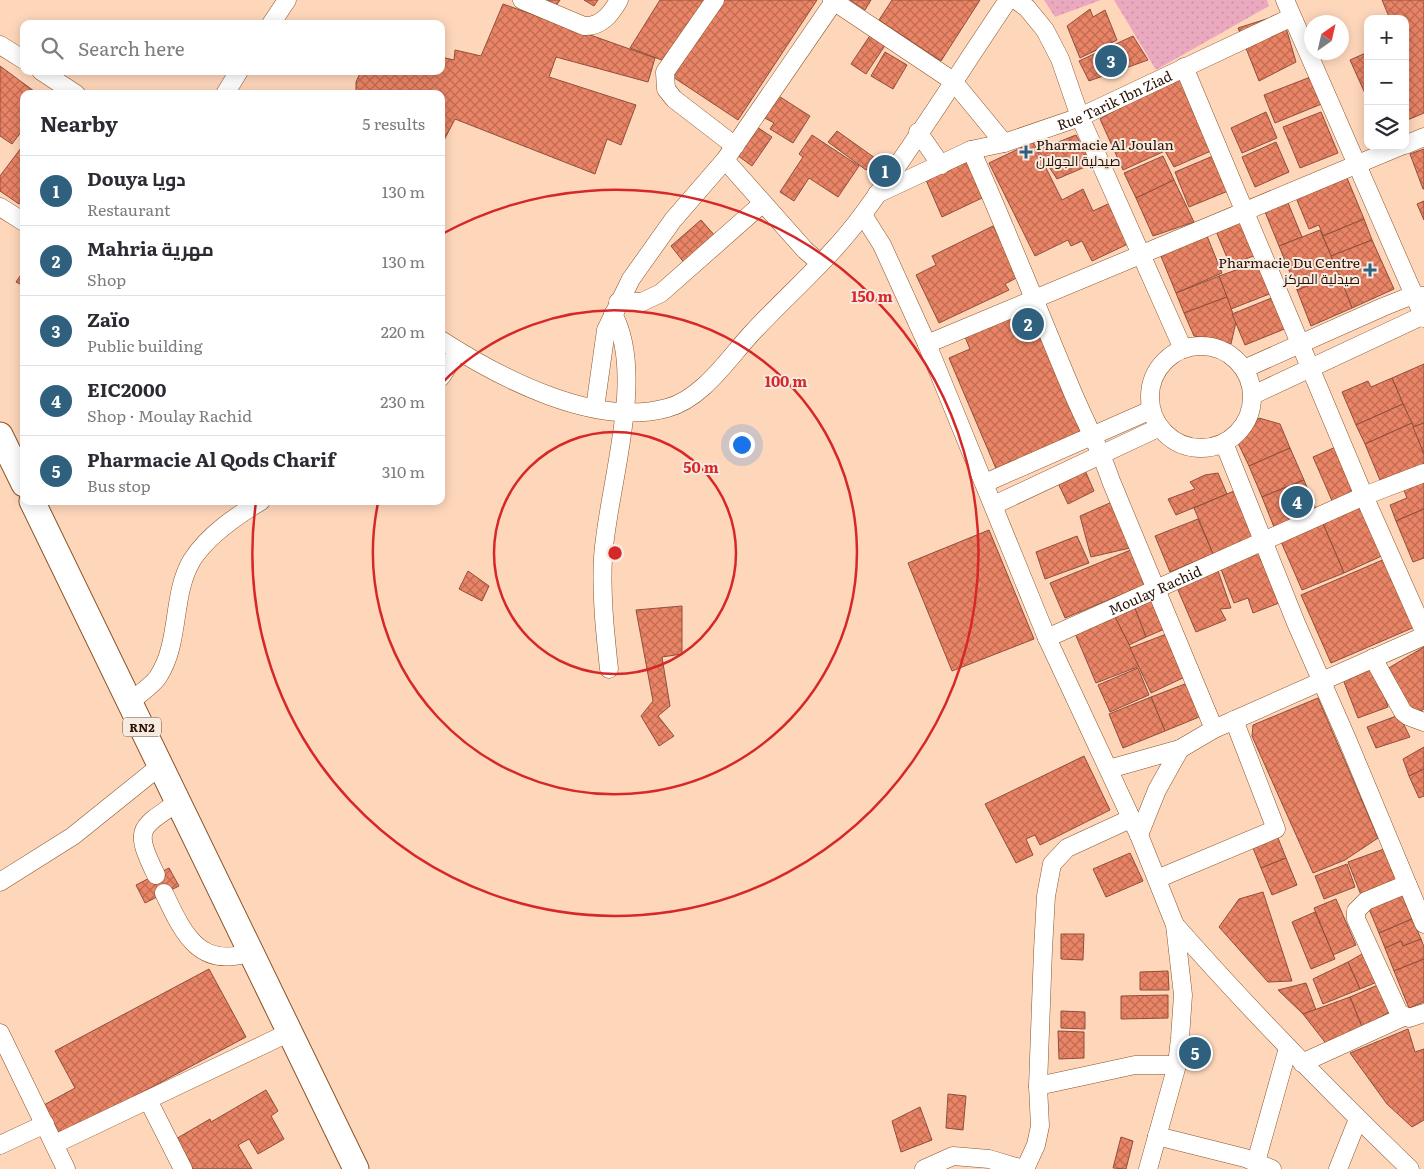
<!DOCTYPE html>
<meta charset="utf-8">
<style>
:root{--surface:#fff;--page:#f7f7f7;--text:#2b2b33;--muted:#7c7c81;--line:#e1e1e2;--accent:#2f617e}
body{margin:0;font-family:Literata,Cairo,serif;background:var(--page);color:var(--text)}
.controls{position:absolute;right:15px;top:15px;display:grid;overflow:hidden;border-radius:10px;box-shadow:0 2px 12px #0003}
.controls button{width:45px;height:45px;display:grid;place-items:center;padding:0;border:0;border-bottom:1px solid var(--line);background:var(--surface);color:var(--text);font:25px sans-serif}
.compass{position:absolute;left:1304px;top:15px;width:45px;height:45px;border-radius:50%;background:var(--surface);box-shadow:0 2px 12px #0003;rotate:34deg}
.you{position:absolute;left:741px;top:444px;width:18px;height:18px;margin:-12px;border:4px solid #fff;border-radius:50%;background:#1a73e8;box-shadow:0 0 0 8px #1a73e833}
.badge{display:grid;place-items:center;width:32px;height:32px;border-radius:50%;background:var(--accent);color:#fff;font-size:16px;font-weight:700}
.pin{position:absolute;translate:-50% -50%;border:2px solid #fff;box-shadow:0 1px 5px #0006}
.list{margin:0;padding:0;list-style:none}
h2{display:flex;justify-content:space-between;align-items:center;height:65px;margin:0;padding:0 20px;font-size:21px}
h2 small{font-size:16px;font-weight:400;color:var(--muted)}
.list li{display:grid;grid-template-columns:32px 1fr auto;gap:15px;align-items:center;box-sizing:border-box;height:70px;padding:0 20px;border-top:1px solid var(--line)}
.list b{display:block;font-size:19px;white-space:nowrap}
.list p{margin:0;font-size:16px;white-space:nowrap;color:var(--muted)}
.list em{font-size:16px;font-style:normal;color:var(--muted)}
.icon{flex:none;width:28px;height:28px;fill:none;stroke:currentColor;stroke-width:2;stroke-linecap:round;stroke-linejoin:round}
.map{position:relative;flex:none;width:1424px;height:1169px;overflow:hidden}
.search{position:absolute;background:var(--surface);box-shadow:0 2px 12px #0003;left:20px;top:20px;width:425px;height:55px;display:flex;align-items:center;gap:12px;box-sizing:border-box;padding:0 18px;border-radius:10px;color:var(--muted);font-size:19px}
.panel{position:absolute;background:var(--surface);box-shadow:0 2px 12px #0003;left:20px;top:90px;width:425px;height:415px;border-radius:10px}
.map>svg:first-child{display:block}
.park{fill:url(#park-dots)}
.building{fill:url(#building-cross-hatch);stroke:#914e3a}
.lines{fill:none;stroke-linecap:round;stroke-linejoin:round}
.minor-casing{stroke:#8b5326;stroke-width:19}
.highway-casing{stroke:#8b5326;stroke-width:27}
.minor{stroke:#fff;stroke-width:18}
.highway{stroke:#fff;stroke-width:25}
.ring{fill:none;stroke:#d62828;stroke-width:2.5}
.poi-dot{fill:#2f617e;stroke:#f7eae1;stroke-width:2}
.labels{text-anchor:middle;dominant-baseline:central;stroke-width:4;stroke-linejoin:round;paint-order:stroke}
.shield{fill:#f7eae1;stroke:#675345;stroke-width:1}
.shield-label{font-size:12px;font-weight:bold;fill:#291202}
.street-label{font-size:14px;fill:#291202;stroke:#f7eae1}
.poi-label{font-size:14px;fill:#291202;stroke:#f7eae1;text-anchor:start}
.centre{fill:#d62828;stroke:#f7eae1;stroke-width:2.5}
.ring-label{font-size:15px;text-anchor:middle;font-weight:bold;fill:#d62828;stroke:#f7eae1;stroke-width:4;stroke-linejoin:round;paint-order:stroke}
</style>
<div class="map">
<svg width="1424" height="1169" viewBox="0 0 1424 1169">
<defs>
<pattern id="park-dots" width="8" height="8" patternUnits="userSpaceOnUse" patternTransform="scale(1.25)"><rect width="8" height="8" fill="#eba9c0"/><path d="M2 2h.1M6 6h.1" fill="none" stroke="#ca90a3" stroke-width="1.8" stroke-linecap="round"/></pattern>
<pattern id="building-cross-hatch" width="8" height="8" patternUnits="userSpaceOnUse" patternTransform="scale(1.25)"><rect width="8" height="8" fill="#ea8466"/><path d="M0 0l8 8M0 8l8-8" fill="none" stroke="#be6b52"/></pattern>
</defs>
<rect width="100%" height="100%" fill="#fed7bb"/>
<g class="park">
<polygon points="1044,0 1101,0 1055,17"/>
<polygon points="1114,0 1267,0 1269,6 1156,70"/>
</g>
<g class="building">
<polygon points="540,0 560,0 554,9"/>
<polygon points="584,0 598,0 594,6"/>
<polygon points="660,0 707,0 667,62 630,48"/>
<polygon points="720,0 817,0 738,120 670,75"/>
<polygon points="850,0 871,0 865,10"/>
<polygon points="892,0 980,0 941,61 879,20"/>
<polygon points="1382,0 1424,0 1424,113 1405,121 1405,19 1390,19"/>
<polygon points="503,4 655,58 648,82 556,57 549,77 636,105 621,145 607,139 595,174 455,119 441,146 441,94 356,94 356,82 361,71 441,71 441,57 454,60 455,50 481,56"/>
<polygon points="1090,9 1093,17 1105,10 1117,40 1080,58 1067,26"/>
<polygon points="1282,14 1296,62 1259,81 1238,28"/>
<polygon points="871,34 886,44 866,74 851,64"/>
<polygon points="1133,36 1148,60 1089,81 1079,61"/>
<polygon points="885,52 907,65 893,89 871,76"/>
<polygon points="1368,52 1368,100 1350,60"/>
<polygon points="0,66 38,94 24,94 24,128 12,144 0,136"/>
<polygon points="1180,73 1211,151 1174,167 1165,151 1123,170 1100,119"/>
<polygon points="1313,76 1324,103 1275,123 1264,95"/>
<polygon points="777,95 810,116 793,143 770,129 774,123 763,117"/>
<polygon points="1266,112 1277,138 1242,153 1231,128"/>
<polygon points="1321,112 1338,153 1300,168 1283,127"/>
<polygon points="757,127 772,137 752,166 737,155"/>
<polygon points="837,131 875,158 866,170 828,142"/>
<polygon points="812,135 859,166 838,197 809,178 794,201 780,192 803,157 799,154"/>
<polygon points="1076,135 1092,164 1057,179 1038,150"/>
<polygon points="1033,142 1062,200 1083,189 1093,211 1110,203 1130,243 1092,261 1082,241 1071,246 1068,240 1035,256 989,163"/>
<polygon points="1276,142 1289,172 1255,187 1242,157"/>
<polygon points="24,144 24,197 19,204 0,191 0,176"/>
<polygon points="1424,149 1424,189 1423,189 1410,154"/>
<polygon points="1163,156 1174,180 1136,198 1124,173"/>
<polygon points="1213,156 1228,191 1189,207 1175,172"/>
<polygon points="969,161 982,198 942,217 926,180"/>
<polygon points="1345,173 1364,219 1323,236 1319,225 1309,229 1294,193"/>
<polygon points="1174,180 1194,222 1153,236 1136,198"/>
<polygon points="1286,198 1302,237 1279,246 1263,207"/>
<polygon points="1424,201 1424,220 1417,204"/>
<polygon points="1364,219 1372,240 1331,256 1323,236"/>
<polygon points="701,220 716,237 686,265 671,246"/>
<polygon points="1242,221 1256,255 1230,265 1216,231"/>
<polygon points="993,226 1020,276 1005,284 1009,290 939,323 916,275 936,265 932,256"/>
<polygon points="1320,230 1339,274 1297,290 1279,246"/>
<polygon points="1205,231 1222,273 1176,293 1158,249"/>
<polygon points="1372,240 1394,289 1352,308 1331,256"/>
<polygon points="1259,262 1272,293 1231,309 1219,276"/>
<polygon points="24,270 24,286 16,282"/>
<polygon points="1339,274 1352,308 1311,326 1297,290"/>
<polygon points="1219,276 1227,297 1184,313 1176,293"/>
<polygon points="1227,297 1236,322 1231,344 1194,336 1184,313"/>
<polygon points="1274,297 1287,328 1245,345 1232,314"/>
<polygon points="1032,303 1088,432 997,471 949,358 970,349 963,332"/>
<polygon points="1424,364 1424,423 1413,427 1392,378"/>
<polygon points="1392,378 1403,404 1356,425 1342,392 1368,381 1371,387"/>
<polygon points="1403,404 1412,423 1365,444 1356,425"/>
<polygon points="1259,418 1280,424 1290,448 1249,466 1238,443"/>
<polygon points="1412,423 1424,454 1424,464 1380,480 1365,444"/>
<polygon points="1424,423 1424,454 1413,427"/>
<polygon points="1338,446 1358,492 1333,503 1313,457"/>
<polygon points="1290,448 1304,480 1262,497 1249,466"/>
<polygon points="1084,468 1094,491 1068,504 1056,479"/>
<polygon points="1218,473 1227,494 1176,515 1168,499 1195,489 1190,482 1205,475"/>
<polygon points="1304,480 1316,509 1274,527 1262,497"/>
<polygon points="1424,480 1424,509 1396,521 1390,505 1407,498 1403,488"/>
<polygon points="1234,491 1254,538 1213,554 1194,508"/>
<polygon points="1112,502 1130,548 1091,557 1080,516"/>
<polygon points="1362,502 1384,555 1344,573 1321,519"/>
<polygon points="1424,509 1424,558 1413,562 1396,521"/>
<polygon points="1198,519 1213,554 1170,572 1155,536"/>
<polygon points="1321,519 1344,573 1302,590 1279,537"/>
<polygon points="989,530 1034,639 952,671 908,563"/>
<polygon points="1077,536 1089,563 1045,579 1036,552"/>
<polygon points="1133,549 1147,584 1065,618 1050,583"/>
<polygon points="1258,549 1279,603 1253,613 1248,598 1234,603 1219,564"/>
<polygon points="1387,558 1417,626 1331,663 1301,595"/>
<polygon points="1216,565 1231,608 1220,609 1226,620 1196,632 1175,583"/>
<polygon points="468,571 489,586 482,601 459,589"/>
<polygon points="1155,597 1167,628 1146,637 1134,606"/>
<polygon points="682,606 682,654 662,657 670,706 658,716 674,736 659,746 641,716 653,701 636,610"/>
<polygon points="1134,606 1146,637 1129,645 1114,615"/>
<polygon points="1114,615 1140,666 1096,683 1074,631"/>
<polygon points="1169,633 1187,676 1151,693 1130,648"/>
<polygon points="1424,647 1424,709 1419,712 1405,704 1387,669"/>
<polygon points="1374,664 1388,707 1358,718 1342,677"/>
<polygon points="1138,668 1149,695 1110,712 1098,685"/>
<polygon points="1190,682 1204,715 1165,731 1151,697"/>
<polygon points="1151,697 1165,731 1123,748 1109,714"/>
<polygon points="1318,698 1378,838 1345,860 1313,873 1252,736 1253,725"/>
<polygon points="1399,715 1410,737 1376,748 1367,727"/>
<polygon points="1424,747 1424,769 1409,776 1403,759"/>
<polygon points="1084,756 1110,810 1040,845 1035,835 1026,839 1033,855 1016,863 985,804"/>
<polygon points="1424,769 1424,796 1419,798 1409,776"/>
<polygon points="1276,833 1286,858 1261,868 1251,843"/>
<polygon points="1384,849 1397,882 1361,895 1348,862"/>
<polygon points="1130,853 1143,881 1106,897 1093,869"/>
<polygon points="1286,858 1297,885 1272,895 1261,868"/>
<polygon points="1347,864 1355,887 1324,899 1315,876"/>
<polygon points="169,868 179,886 145,903 136,885"/>
<polygon points="1400,890 1412,919 1379,933 1367,904"/>
<polygon points="1263,892 1292,981 1268,982 1219,927 1239,899"/>
<polygon points="1336,899 1356,945 1333,955 1314,908"/>
<polygon points="1315,912 1335,959 1311,969 1292,922"/>
<polygon points="1412,919 1421,939 1403,946 1401,941 1385,948 1379,933"/>
<polygon points="1061,934 1084,934 1083,960 1061,959"/>
<polygon points="1421,939 1424,947 1424,959 1394,971 1385,948 1401,941 1403,946"/>
<polygon points="1369,950 1382,980 1360,989 1348,962"/>
<polygon points="1424,959 1424,1002 1409,1008 1394,971"/>
<polygon points="1348,962 1360,989 1323,1004 1313,979"/>
<polygon points="209,969 246,1037 60,1136 44,1105 75,1088 55,1051"/>
<polygon points="1168,971 1169,990 1140,990 1140,972"/>
<polygon points="1306,983 1316,1010 1303,1014 1278,990"/>
<polygon points="1380,984 1394,1010 1362,1027 1350,997"/>
<polygon points="1168,995 1168,1018 1121,1019 1121,996"/>
<polygon points="1350,997 1362,1027 1328,1046 1303,1014"/>
<polygon points="1061,1011 1085,1012 1085,1029 1061,1028"/>
<polygon points="1408,1029 1415,1052 1424,1049 1424,1120 1412,1127 1387,1104 1350,1053"/>
<polygon points="1058,1031 1084,1032 1084,1058 1059,1059"/>
<polygon points="266,1090 278,1111 271,1116 284,1139 258,1154 249,1139 238,1145 252,1169 192,1169 174,1140 210,1119 211,1122"/>
<polygon points="948,1094 966,1096 963,1130 946,1128"/>
<polygon points="920,1107 932,1140 901,1152 892,1121"/>
<polygon points="1121,1137 1133,1141 1126,1169 1113,1168"/>
</g>
<g class="lines">
<g class="minor-casing">
<g id="minor">
<path d="M 522,0 L 584,26 C 601,27 611,14 619,0"/>
<polyline points="715,0 665,72 666,89 674,99 735,146"/>
<polyline points="832,0 953,81 1004,143"/>
<polyline points="1016,0 1027,8 1045,30 1060,59 1080,117 1183,349"/>
<polyline points="1285,0 1424,318"/>
<polyline points="271,24 287,0"/>
<polyline points="0,45 24,60"/>
<polyline points="1184,67 1364,496 1424,631"/>
<polyline points="41,71 76,94"/>
<polyline points="225,94 239,71"/>
<polyline points="918,132 941,165"/>
<polyline points="1405,145 1424,137"/>
<path d="M 971,150 C 1006,228 1037,307 1070,386 C 1083,418 1100,448 1111,481 L 1214,729"/>
<polyline points="725,160 805,250 820,263"/>
<path id="s1" d="M 877,194 L 971,150 L 1004,143 L 1080,117 L 1292,17"/>
<polyline points="0,207 24,222"/>
<polyline points="863,215 882,245 927,344 1047,638 1139,835 1175,925 1183,995 1180,1038 1177,1065 1148,1169"/>
<polyline points="618,302 642,302 661,293 763,203"/>
<path d="M 441,340 C 500,378 595,428 667,408 C 702,399 728,359 751,334 C 788,294 831,258 863,214 C 914,145 960,71 1008,0"/>
<polyline points="927,344 1401,146"/>
<circle cx="1201" cy="397" r="51"/>
<polyline points="1244,369 1383,307 1413,295 1423,296"/>
<polyline points="441,377 458,351"/>
<polyline points="1253,395 1424,315"/>
<polyline points="595,408 606,330 631,279 673,220 725,160 835,0"/>
<polyline points="1224,443 1296,623 1347,739 1424,924"/>
<polyline points="985,483 1151,410"/>
<polyline points="994,505 1160,427"/>
<path id="s2" d="M 1047,638 L 1364,496 L 1424,473"/>
<polyline points="1373,658 1403,712 1408,716 1424,722"/>
<path d="M 609,669 C 605,632 601,595 603,558 C 607,489 647,376 613,314"/>
<path d="M 130,702 C 139,694 152,686 158,677 C 181,642 171,595 192,560 C 208,535 236,516 261,501"/>
<polyline points="1109,769 1180,749"/>
<polyline points="1139,835 1157,790 1180,749 1214,729 1424,636"/>
<path d="M 156,875 C 134,829 138,829 178,802"/>
<polyline points="1157,879 1276,829 1234,720"/>
<polyline points="0,882 73,836 160,766"/>
<polyline points="1407,884 1366,901 1356,911 1356,919 1399,1013 1409,1018 1424,1013"/>
<path d="M 164,893 C 183,933 199,970 251,952"/>
<path d="M 1175,925 C 1250,1010 1329,1091 1410,1169"/>
<polyline points="0,1033 66,1169"/>
<polyline points="1302,1063 1403,1017"/>
<polyline points="1038,1086 1135,1065 1177,1065"/>
<polyline points="148,1100 183,1169"/>
<polyline points="1157,1136 1245,1158 1272,1169"/>
<polyline points="55,1144 288,1033"/>
<polyline points="0,1145 45,1124"/>
<polyline points="1256,1162 1288,1048"/>
<polyline points="924,1169 953,1156 989,1159 1023,1169"/>
<polyline points="1025,1169 1036,1145 1040,1126 1038,1086 1043,950 1046,896 1052,864 1067,848 1130,819"/>
<polyline points="1338,1169 1358,1119"/>
</g>
</g>
<g class="highway-casing">
<g id="highway">
<polyline points="0,435 24,484"/>
<polyline points="32,501 356,1169"/>
</g>
</g>
<use href="#minor" class="minor"/>
<use href="#highway" class="highway"/>
</g>
<g class="ring">
<circle cx="615" cy="553" r="121"/>
<path d="M442 383A242 242 0 1 1 378 503"/>
<path d="M442 234A363 363 0 1 1 256 502"/>
</g>
<g class="poi-dot">
<path d="M1023.5 144.5h5v5h5v5h-5v5h-5v-5h-5v-5h5z"/>
<path d="M1367.5 262.5h5v5h5v5h-5v5h-5v-5h-5v-5h5z"/>
</g>
<g class="labels">
<rect class="shield" x="123" y="717.5" width="38" height="19" rx="4"/>
<g class="shield-label">
<text x="142" y="727">RN2</text>
</g>
<g class="street-label">
<text stroke="none"><textPath href="#s1" startOffset="256">Rue Tarik Ibn Ziad</textPath></text>
<text stroke="none"><textPath href="#s2" startOffset="118">Moulay Rachid</textPath></text>
</g>
<g class="poi-label">
<text x="1036" y="144">Pharmacie Al Joulan<tspan x="1036" dy="16">صيدلية الجولان</tspan></text>
<text x="1360" y="262" text-anchor="end">Pharmacie Du Centre<tspan x="1360" dy="16">صيدلية المركز</tspan></text>
</g>
</g>
<circle cx="615" cy="553" r="8" class="centre"/>
<g class="ring-label">
<text x="872" y="302">150 m</text>
<text x="786" y="387">100 m</text>
<text x="701" y="473">50 m</text>
</g>
</svg>
<div class="controls">
<button>+</button>
<button>−</button>
<button><svg class="icon" aria-label="layers" viewBox="0 0 24 24"><path d="M12 4l9 5-9 5-9-5zM3 14l9 5 9-5"/></svg></button>
</div>
<svg class="compass" viewBox="-18 -18 36 36"><path d="M0-13l5 13h-10z" fill="#e53935"/><path d="M0 13l5-13h-10z" fill="#7c7c81"/></svg>
<div class="you"></div>
<div class="pin badge" style="left:885px;top:171px">1</div>
<div class="pin badge" style="left:1028px;top:324px">2</div>
<div class="pin badge" style="left:1111px;top:61px">3</div>
<div class="pin badge" style="left:1297px;top:502px">4</div>
<div class="pin badge" style="left:1195px;top:1053px">5</div>
<div class="search"><svg class="icon" aria-label="search" viewBox="0 0 24 24"><circle cx="10" cy="10" r="6"/><path d="M15 15l6 6"/></svg>Search here</div>
<section class="panel">
<h2>Nearby<small>5 results</small></h2>
<ul class="list">
<li><span class="badge">1</span><div><b>Douya دويا</b><p>Restaurant</p></div><em>130 m</em></li>
<li><span class="badge">2</span><div><b>Mahria مهرية</b><p>Shop</p></div><em>130 m</em></li>
<li><span class="badge">3</span><div><b>Zaïo</b><p>Public building</p></div><em>220 m</em></li>
<li><span class="badge">4</span><div><b>EIC2000</b><p>Shop · Moulay Rachid</p></div><em>230 m</em></li>
<li><span class="badge">5</span><div><b>Pharmacie Al Qods Charif</b><p>Bus stop</p></div><em>310 m</em></li>
</ul>
</section>
</div>
